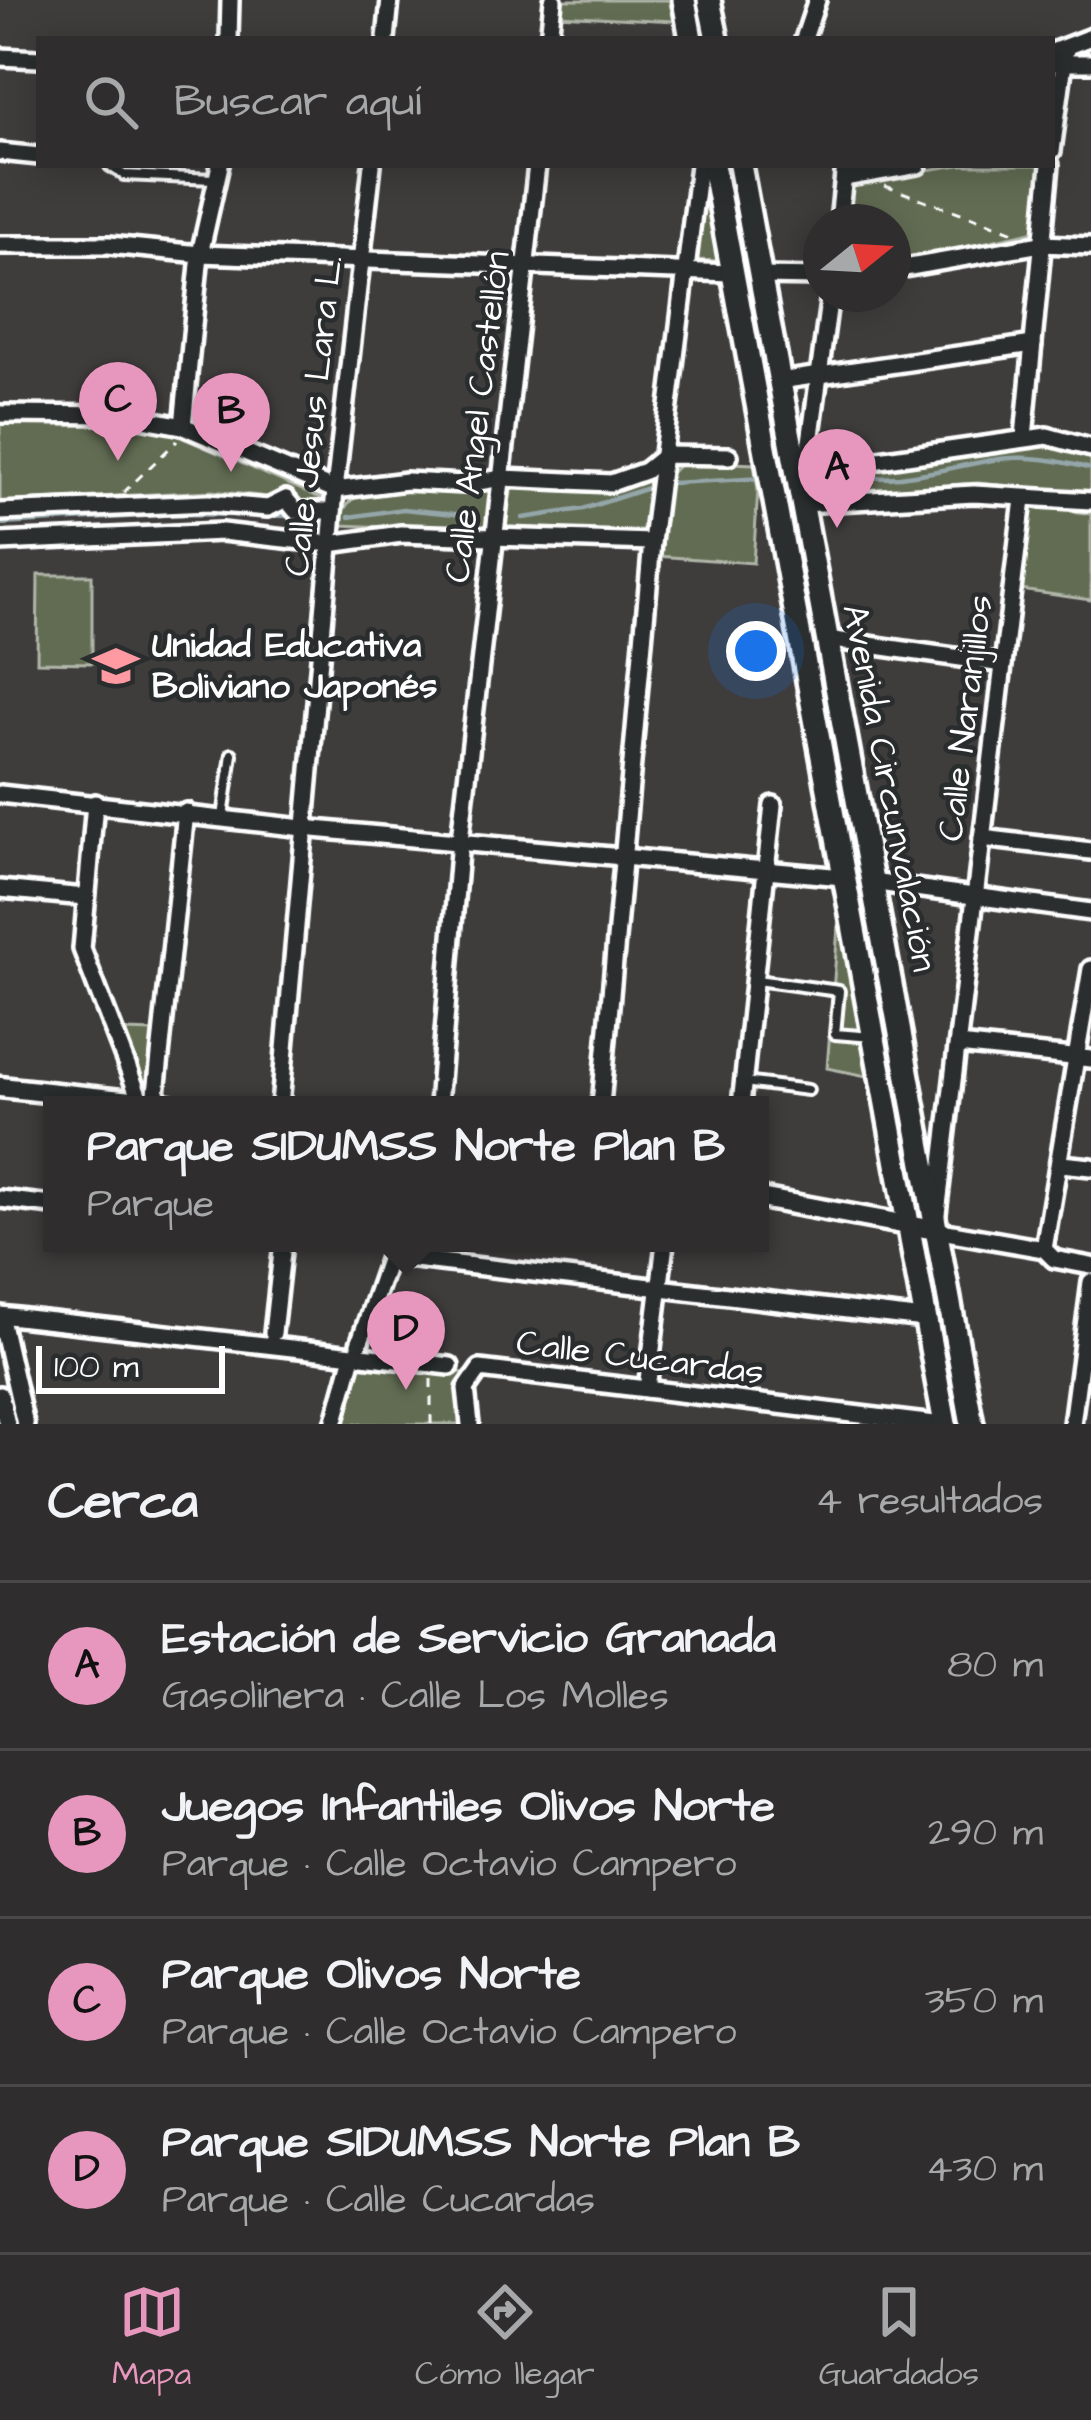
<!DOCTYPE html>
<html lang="es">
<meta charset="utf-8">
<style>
:root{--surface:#2f2d2d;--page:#373535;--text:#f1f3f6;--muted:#a7a8aa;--line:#4a4949;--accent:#e797bd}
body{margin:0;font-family:"Architects Daughter",sans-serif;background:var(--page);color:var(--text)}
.compass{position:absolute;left:803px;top:204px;width:108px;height:108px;border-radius:50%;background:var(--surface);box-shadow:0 6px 30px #0003;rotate:72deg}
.scale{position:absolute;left:36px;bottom:30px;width:189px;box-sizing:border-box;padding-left:12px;border:6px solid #fff;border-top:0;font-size:33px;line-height:42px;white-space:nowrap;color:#fff;-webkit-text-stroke:9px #2a2d2e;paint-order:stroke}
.you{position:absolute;left:756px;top:651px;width:42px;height:42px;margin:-30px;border:9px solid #fff;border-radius:50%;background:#1a73e8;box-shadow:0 0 0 18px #1a73e833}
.badge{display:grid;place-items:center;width:78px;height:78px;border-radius:50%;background:var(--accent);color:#111;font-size:39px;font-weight:700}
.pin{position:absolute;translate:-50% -99px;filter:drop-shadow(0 3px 6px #0008)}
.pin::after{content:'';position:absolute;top:63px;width:42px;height:36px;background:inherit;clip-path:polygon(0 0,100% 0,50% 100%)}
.popup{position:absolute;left:43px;top:1096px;width:726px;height:156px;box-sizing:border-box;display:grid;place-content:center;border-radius:0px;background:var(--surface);filter:drop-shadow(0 3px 9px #0005);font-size:39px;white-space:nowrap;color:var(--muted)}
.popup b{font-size:45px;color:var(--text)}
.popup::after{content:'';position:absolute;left:50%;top:100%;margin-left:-24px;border:24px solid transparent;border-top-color:var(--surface)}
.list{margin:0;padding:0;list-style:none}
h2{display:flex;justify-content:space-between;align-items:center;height:156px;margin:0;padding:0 48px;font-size:51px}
h2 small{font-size:39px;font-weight:400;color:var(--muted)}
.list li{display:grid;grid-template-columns:78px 1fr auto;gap:36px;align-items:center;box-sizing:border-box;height:168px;padding:0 48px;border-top:3px solid var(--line)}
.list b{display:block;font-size:45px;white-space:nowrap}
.list p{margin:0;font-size:39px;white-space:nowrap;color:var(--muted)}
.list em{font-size:39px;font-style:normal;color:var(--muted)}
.icon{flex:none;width:66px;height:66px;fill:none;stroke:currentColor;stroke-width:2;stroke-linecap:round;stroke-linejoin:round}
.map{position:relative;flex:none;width:1091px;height:1424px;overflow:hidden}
.search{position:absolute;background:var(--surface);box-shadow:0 6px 30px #0003;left:36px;right:36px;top:36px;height:132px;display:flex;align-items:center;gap:30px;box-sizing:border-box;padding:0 42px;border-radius:0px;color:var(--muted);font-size:45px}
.sheet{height:828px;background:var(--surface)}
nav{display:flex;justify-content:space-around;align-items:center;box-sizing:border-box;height:168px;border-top:3px solid var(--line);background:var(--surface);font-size:33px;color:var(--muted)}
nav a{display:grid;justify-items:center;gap:6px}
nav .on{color:var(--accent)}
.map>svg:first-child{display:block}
.green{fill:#626c53;stroke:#b0b6a9;stroke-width:3}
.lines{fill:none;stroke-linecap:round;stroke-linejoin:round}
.stream{stroke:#94a6a9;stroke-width:4.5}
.service-casing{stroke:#fff;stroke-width:16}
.minor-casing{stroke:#fff;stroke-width:24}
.tertiary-casing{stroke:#fff;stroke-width:27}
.secondary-casing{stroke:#fff;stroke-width:30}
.path{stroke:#fff;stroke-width:3;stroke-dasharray:9 9;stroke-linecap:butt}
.service{stroke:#2a2d2e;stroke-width:8}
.minor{stroke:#2a2d2e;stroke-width:15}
.tertiary{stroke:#2a2d2e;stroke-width:18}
.secondary{stroke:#2a2d2e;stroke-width:21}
.labels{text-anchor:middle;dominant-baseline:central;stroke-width:9;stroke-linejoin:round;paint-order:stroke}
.street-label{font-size:36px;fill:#fff;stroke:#2a2d2e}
.poi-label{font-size:36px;font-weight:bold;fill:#fff;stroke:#2a2d2e;text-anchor:start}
</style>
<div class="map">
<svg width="1091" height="1424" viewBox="0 0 1091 1424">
<rect width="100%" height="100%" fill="#3f3c3c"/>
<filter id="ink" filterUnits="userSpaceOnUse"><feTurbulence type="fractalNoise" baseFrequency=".00833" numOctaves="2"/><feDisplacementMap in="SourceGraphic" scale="24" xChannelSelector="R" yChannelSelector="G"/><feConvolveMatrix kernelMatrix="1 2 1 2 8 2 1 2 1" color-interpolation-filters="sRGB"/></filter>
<g filter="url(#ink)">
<g class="green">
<polygon points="559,0 669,0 674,21 558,15"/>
<polygon points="704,165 720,261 693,260"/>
<polygon points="719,165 733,165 789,466 773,465"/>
<polygon points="960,165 1045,165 1036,231 893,263 893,222 848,222 853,181"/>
<polygon points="0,421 128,424 167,431 323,499 315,502 212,491 0,502"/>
<polygon points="1037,443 1091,456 1091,494 978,483 817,494 805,467 907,465"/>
<polygon points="683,461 754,464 758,490 753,563 657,556 670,474"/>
<polygon points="653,473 644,533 504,531 512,487 614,488"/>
<path d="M 404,487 L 467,493 L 493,487 L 486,531 L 340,525 C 343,490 375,490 404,487 Z"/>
<polygon points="792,488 925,1212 911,1210 778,489"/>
<polygon points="1030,504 1091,514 1091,600 1020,590"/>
<polygon points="38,575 92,575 92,663 37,662"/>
<polygon points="839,915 867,1076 827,1068"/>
<polygon points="125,1031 154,1032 147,1090"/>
<polygon points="921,1241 931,1245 965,1424 950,1424"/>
<polygon points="359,1363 467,1373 459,1394 462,1424 340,1424"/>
</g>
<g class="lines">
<g class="stream">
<path d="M 807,476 C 838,475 868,480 900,477 C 984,467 1000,444 1091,469"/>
<polyline points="672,483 766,478"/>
<polyline points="349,517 403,509 475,516"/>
<polyline points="523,518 583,509 651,487"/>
<polyline points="0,524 178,514 294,516"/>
</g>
<g class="service-casing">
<g id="service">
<polyline points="110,166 124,175 214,179"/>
<polyline points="223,817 232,754"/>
<polyline points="756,980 839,991 835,1034 873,1037"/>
<polyline points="744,1082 808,1090"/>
</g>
</g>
<g class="minor-casing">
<g id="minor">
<polyline points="229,39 230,0"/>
<polyline points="386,39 390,0"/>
<polyline points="549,39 553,0"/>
<polyline points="804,39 817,0"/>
<polyline points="1052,52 1091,37"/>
<polyline points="0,57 39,59"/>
<polyline points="1052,63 1091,63"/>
<polyline points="1052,151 1066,48"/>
<polyline points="0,152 39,156"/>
<polyline points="844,178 918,165"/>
<polyline points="839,222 845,165"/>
<polyline points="0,245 109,245 200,254 731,273"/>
<polyline points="893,270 1041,244 1091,246"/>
<polyline points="760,276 821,277"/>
<polyline points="779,381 1033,344"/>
<polyline points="0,414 123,415 183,426 335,490 406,481 465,484 503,478 611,483 645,471 665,455 729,456"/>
<polyline points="183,426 200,254 220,165"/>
<polyline points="1024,437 1050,165"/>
<polyline points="808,457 830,294"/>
<polyline points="794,458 879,460 1047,436 1091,448"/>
<polyline points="1023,499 935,1230 1044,1249 1054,1259 1091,1266"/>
<polyline points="803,504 974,494 1091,501"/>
<polyline points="0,512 208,503 268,508 286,499 296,511 333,511"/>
<polyline points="0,542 222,532 330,544 401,534 652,542"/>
<polyline points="827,639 1003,664"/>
<polyline points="0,794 303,828 843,877"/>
<polyline points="95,803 82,949 141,1102"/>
<polyline points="982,838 1091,851"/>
<polyline points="871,882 1091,912"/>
<polyline points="0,889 85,897"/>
<polyline points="958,1045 1091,1059"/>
<polyline points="155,1103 186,812"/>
<polyline points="280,1105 335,490 372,165"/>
<polyline points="438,1105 460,840 537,165"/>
<polyline points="601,1105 652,542 699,165"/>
<polyline points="741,1105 773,805"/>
<polyline points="1061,1164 1091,1167"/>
<polyline points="0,1199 52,1205"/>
<polyline points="1044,1249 1091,969"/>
<polyline points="389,1256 924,1319"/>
<polyline points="273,1333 283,1243"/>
<polyline points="359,1344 394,1243"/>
<polyline points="647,1389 665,1243"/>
<polyline points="0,1395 7,1424"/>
<polyline points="25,1424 0,1315 450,1366"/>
<polyline points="334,1424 353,1356"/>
<polyline points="470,1424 466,1389 480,1369 935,1424"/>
<polyline points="1072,1424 1091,1282"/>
</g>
</g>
<g class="tertiary-casing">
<g id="tertiary">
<polyline points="0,1087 168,1105"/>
<polyline points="760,1198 935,1230"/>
</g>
</g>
<g class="secondary-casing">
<g id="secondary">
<polyline points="684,0 691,39"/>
<polyline points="709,0 717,39"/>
<polyline points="713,165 945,1424"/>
<polyline points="740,165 972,1424"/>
</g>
</g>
<g class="path">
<polyline points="885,186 1017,233"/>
<polyline points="123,493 177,441"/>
<polyline points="431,1424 431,1378"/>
</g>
<use href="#service" class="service"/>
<use href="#minor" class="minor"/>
<use href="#tertiary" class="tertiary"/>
<use href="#secondary" class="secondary"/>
</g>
</g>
<defs>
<g id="school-bare" transform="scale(3.6)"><path d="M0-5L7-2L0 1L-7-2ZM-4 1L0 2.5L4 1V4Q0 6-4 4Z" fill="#ff9aa2" stroke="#2a2d2e" stroke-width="2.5" paint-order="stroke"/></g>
</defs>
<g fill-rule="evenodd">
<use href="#school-bare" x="116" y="666"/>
</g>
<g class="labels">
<g class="street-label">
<text transform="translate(314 416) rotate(-84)">Calle Jesus Lara L.</text>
<text transform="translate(478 417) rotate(-83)">Calle Angel Castellón</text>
<text transform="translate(966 718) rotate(-83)">Calle Naranjillos</text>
<text transform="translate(889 788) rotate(79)">Avenida Circunvalación</text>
<text transform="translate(640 1358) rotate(7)">Calle Cucardas</text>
</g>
<g class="poi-label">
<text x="152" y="645">Unidad Educativa<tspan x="152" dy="41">Boliviano Japonés</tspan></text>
</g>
</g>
</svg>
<svg class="compass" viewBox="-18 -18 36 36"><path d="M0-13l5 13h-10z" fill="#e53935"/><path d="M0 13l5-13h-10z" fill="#a7a8aa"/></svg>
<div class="scale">100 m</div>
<div class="you"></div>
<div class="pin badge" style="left:837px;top:528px">A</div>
<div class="pin badge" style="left:231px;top:472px">B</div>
<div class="pin badge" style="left:118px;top:461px">C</div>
<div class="pin badge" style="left:406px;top:1390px">D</div>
<div class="popup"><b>Parque SIDUMSS Norte Plan B</b>Parque</div>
<div class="search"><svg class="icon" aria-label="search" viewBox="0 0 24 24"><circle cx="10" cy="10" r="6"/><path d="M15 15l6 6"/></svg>Buscar aquí</div>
</div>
<section class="sheet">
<h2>Cerca<small>4 resultados</small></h2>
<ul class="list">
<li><span class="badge">A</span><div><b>Estación de Servicio Granada</b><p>Gasolinera · Calle Los Molles</p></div><em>80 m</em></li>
<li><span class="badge">B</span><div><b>Juegos Infantiles Olivos Norte</b><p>Parque · Calle Octavio Campero</p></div><em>290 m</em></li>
<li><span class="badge">C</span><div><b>Parque Olivos Norte</b><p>Parque · Calle Octavio Campero</p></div><em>350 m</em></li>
<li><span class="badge">D</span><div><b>Parque SIDUMSS Norte Plan B</b><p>Parque · Calle Cucardas</p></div><em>430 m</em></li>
</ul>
</section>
<nav>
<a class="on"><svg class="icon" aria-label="map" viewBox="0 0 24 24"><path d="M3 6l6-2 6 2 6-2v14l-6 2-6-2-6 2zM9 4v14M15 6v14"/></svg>Mapa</a>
<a><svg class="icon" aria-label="directions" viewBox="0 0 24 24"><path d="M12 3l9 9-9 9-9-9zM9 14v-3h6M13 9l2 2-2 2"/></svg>Cómo llegar</a>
<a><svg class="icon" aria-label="saved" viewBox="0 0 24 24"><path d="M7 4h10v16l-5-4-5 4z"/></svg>Guardados</a>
</nav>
